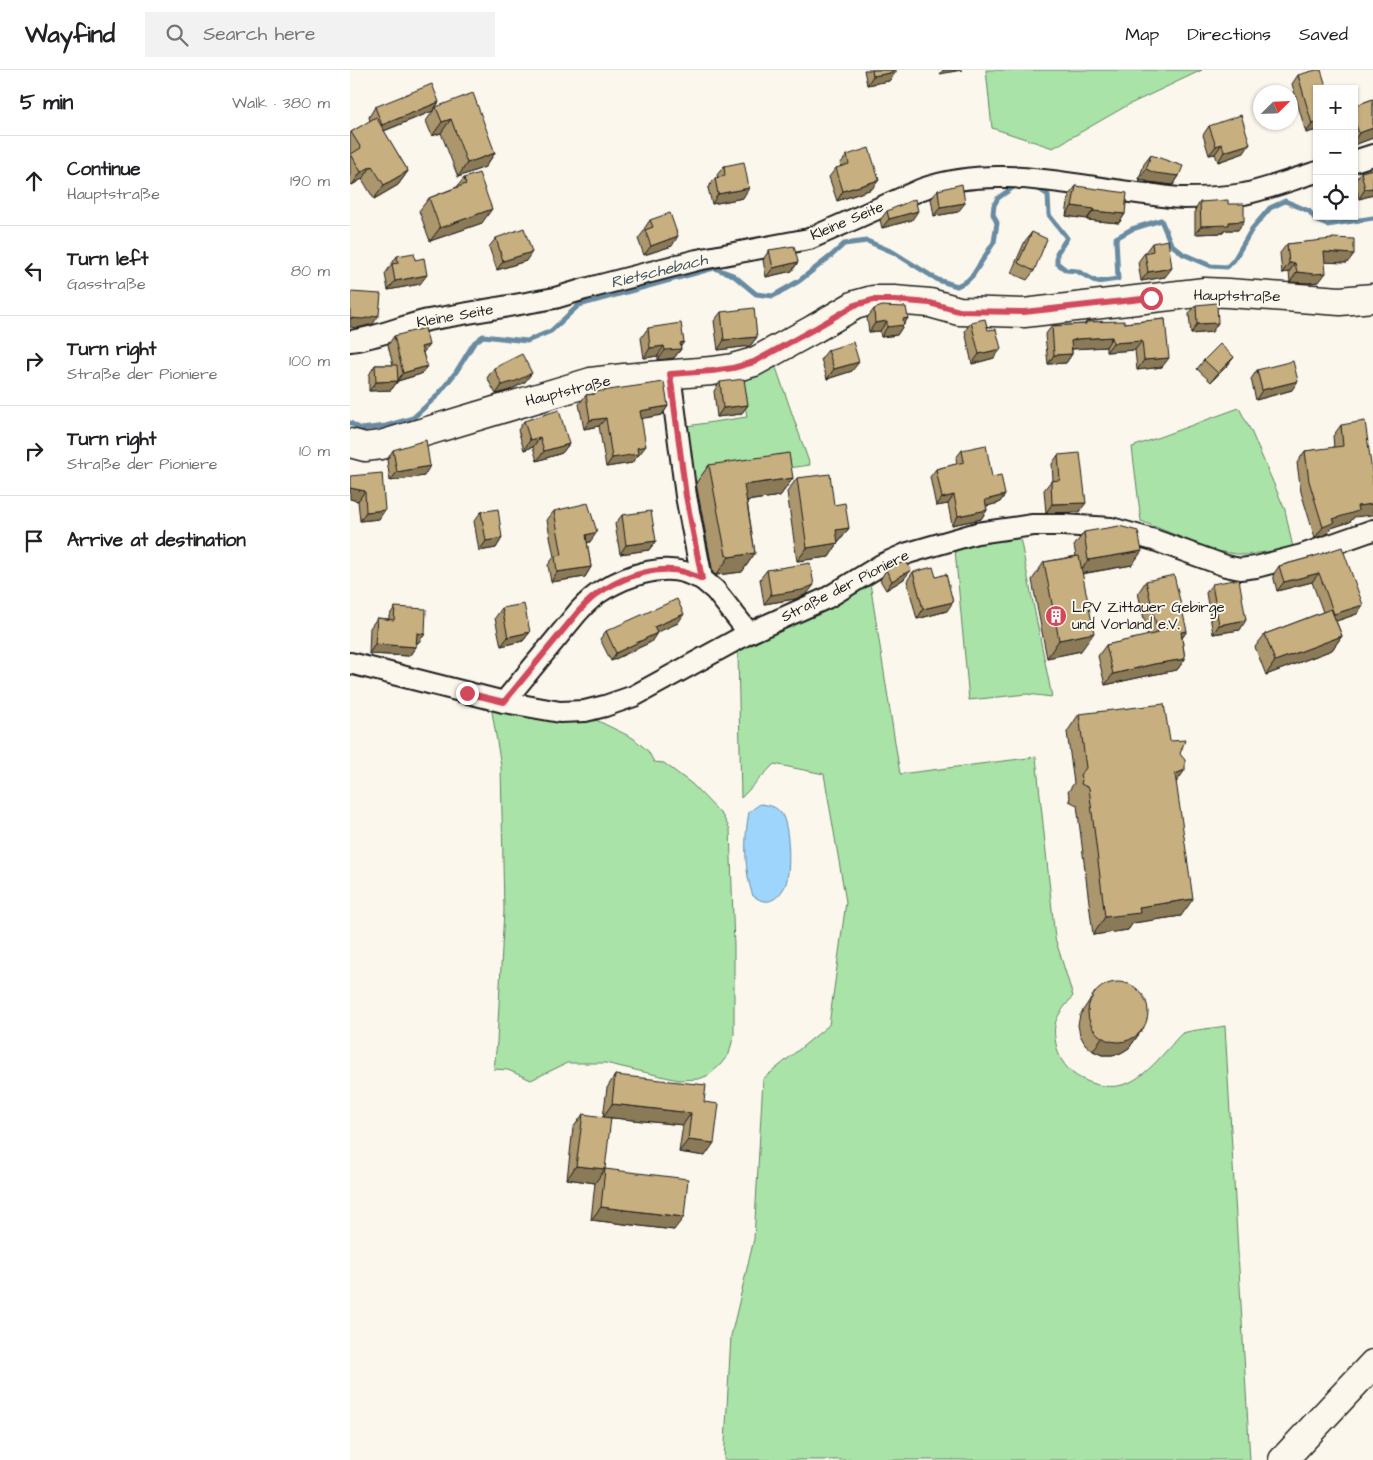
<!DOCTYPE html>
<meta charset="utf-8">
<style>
:root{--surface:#fff;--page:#f2f2f2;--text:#202124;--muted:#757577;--line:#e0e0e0}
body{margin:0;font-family:"Architects Daughter",sans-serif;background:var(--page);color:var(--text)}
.controls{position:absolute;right:15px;top:15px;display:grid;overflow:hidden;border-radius:0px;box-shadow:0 1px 4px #0004}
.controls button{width:45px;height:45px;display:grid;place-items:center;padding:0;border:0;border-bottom:1px solid var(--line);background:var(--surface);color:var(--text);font:25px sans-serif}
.compass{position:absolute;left:903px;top:15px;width:45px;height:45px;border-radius:50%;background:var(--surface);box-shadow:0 1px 4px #0004;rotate:66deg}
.stop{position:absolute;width:15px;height:15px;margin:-11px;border:4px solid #d1495b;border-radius:50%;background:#fff}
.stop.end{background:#d1495b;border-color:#fff;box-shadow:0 1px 5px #0008}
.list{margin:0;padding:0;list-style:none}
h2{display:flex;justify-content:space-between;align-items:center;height:65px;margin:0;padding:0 20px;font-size:21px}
h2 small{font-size:16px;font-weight:400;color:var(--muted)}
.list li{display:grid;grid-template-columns:32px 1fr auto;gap:15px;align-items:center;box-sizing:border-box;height:90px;padding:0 20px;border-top:1px solid var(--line)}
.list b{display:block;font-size:19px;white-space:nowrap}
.list p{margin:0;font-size:16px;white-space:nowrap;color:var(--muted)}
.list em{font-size:16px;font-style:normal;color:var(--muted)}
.icon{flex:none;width:28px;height:28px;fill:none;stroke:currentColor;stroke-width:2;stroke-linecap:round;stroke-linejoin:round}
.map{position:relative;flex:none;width:1023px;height:1390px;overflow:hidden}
header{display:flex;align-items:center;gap:30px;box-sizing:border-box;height:70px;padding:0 25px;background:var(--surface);border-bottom:1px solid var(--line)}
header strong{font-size:24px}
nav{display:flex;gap:28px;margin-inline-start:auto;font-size:18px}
.search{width:350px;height:45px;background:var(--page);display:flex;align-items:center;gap:12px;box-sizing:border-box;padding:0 18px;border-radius:0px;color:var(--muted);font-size:19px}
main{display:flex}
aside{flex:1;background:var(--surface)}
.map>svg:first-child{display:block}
.green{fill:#a9e3a8;stroke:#628062}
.water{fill:#9dd5fc;stroke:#698ba2}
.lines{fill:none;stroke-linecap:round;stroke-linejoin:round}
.stream{stroke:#698ba2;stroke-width:5}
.street-casing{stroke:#1c1c1c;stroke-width:24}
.secondary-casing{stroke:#1c1c1c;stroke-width:31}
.street{stroke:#fbf7ec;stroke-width:20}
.secondary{stroke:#fbf7ec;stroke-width:28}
.wall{fill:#ab966d;stroke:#1c1c1c}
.shaded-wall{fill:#8b7a59;stroke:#1c1c1c}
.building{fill:#c7af7f;stroke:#1c1c1c}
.route{stroke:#d1495b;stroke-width:6}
.labels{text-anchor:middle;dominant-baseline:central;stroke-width:4;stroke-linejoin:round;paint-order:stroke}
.street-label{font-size:15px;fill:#1c1c1c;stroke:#fbf7ec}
.poi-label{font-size:15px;fill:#1c1c1c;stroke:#fbf7ec;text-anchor:start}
.water-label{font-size:16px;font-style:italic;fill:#43545f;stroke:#fbf7ec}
</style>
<header>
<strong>Wayfind</strong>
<div class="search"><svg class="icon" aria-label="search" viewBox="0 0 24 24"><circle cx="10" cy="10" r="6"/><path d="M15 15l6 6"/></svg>Search here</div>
<nav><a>Map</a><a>Directions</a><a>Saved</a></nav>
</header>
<main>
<aside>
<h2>5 min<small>Walk · 380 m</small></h2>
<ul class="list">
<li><svg class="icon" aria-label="ahead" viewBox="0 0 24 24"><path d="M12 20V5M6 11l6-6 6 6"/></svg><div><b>Continue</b><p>Hauptstraße</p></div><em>190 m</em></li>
<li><svg class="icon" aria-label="left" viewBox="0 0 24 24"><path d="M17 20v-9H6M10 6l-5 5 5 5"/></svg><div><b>Turn left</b><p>Gasstraße</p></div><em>80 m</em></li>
<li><svg class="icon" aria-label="right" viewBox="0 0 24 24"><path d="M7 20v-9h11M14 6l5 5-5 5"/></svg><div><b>Turn right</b><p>Straße der Pioniere</p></div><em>100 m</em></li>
<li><svg class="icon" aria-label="right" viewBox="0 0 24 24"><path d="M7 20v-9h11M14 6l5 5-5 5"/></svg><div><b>Turn right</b><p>Straße der Pioniere</p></div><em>10 m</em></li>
<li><svg class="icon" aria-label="arrive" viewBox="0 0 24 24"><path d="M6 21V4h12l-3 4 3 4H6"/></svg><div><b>Arrive at destination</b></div></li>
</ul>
</aside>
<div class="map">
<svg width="1023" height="1390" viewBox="0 0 1023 1390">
<rect width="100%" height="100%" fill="#fbf7ec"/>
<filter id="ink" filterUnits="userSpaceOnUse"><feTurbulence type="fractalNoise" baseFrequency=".02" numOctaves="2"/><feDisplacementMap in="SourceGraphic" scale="10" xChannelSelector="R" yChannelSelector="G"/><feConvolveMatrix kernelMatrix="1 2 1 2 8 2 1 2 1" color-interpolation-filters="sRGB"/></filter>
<g filter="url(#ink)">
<g class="green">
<polygon points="636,0 852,0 778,35 703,78 642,58"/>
<polygon points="424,292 460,395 336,413 330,357 397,347 390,303"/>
<polygon points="889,338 901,361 935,440 943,478 895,485 864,481 791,451 782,377"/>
<polygon points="670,468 702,627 677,624 619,630 605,480 632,471"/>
<path d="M 520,513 L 550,704 L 686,687 L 705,868 L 723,926 C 709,944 701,950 706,974 C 708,989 719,1003 732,1009 C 772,1028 792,1008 817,980 C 822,975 828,966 833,963 C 842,960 865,958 875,956 L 900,1390 L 374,1390 L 381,1266 L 404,1169 L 413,1009 L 479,955 L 496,832 L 474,704 L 424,694 L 391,728 L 388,582 Z"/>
<polygon points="141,636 236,645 283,668 298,681 304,692 314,693 342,714 372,745 380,759 384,876 384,964 379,984 370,995 359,1005 349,1009 328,1010 255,993 217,993 181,1010 158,1000 144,999 147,972 154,840 151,696"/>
</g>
<path class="water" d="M 410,734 C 418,735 426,736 431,743 C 440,754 441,804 435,816 C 431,824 423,833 414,831 C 410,831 406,827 403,826 C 394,802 394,767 399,742 Z"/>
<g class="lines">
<g class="stream">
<polyline points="686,118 689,119 698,125 699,145 717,168 707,183 707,193 716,200 727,201 747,212 768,209 766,168 782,159 811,150 821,174 833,184 861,196 877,197 884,190 902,159 920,138 935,131 959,141 967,151 977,155 1023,148"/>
<polyline points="0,353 11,359 36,356 63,348 87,326 106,302 124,273 133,266 177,271 201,261 229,235 364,198 383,205 406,224 423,226 449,211 481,186 494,174 517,171 543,182 588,210 607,216 617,211 623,205 644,172 647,153 643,144 644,135 648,128 665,116 670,116"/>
</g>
<g class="street-casing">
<g id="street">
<polyline points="1004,91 1023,85"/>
<path d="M 0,271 C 26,268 52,256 78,250 L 205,228 L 235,219 L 347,190 L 459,169 L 572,119 C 645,93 722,116 796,124 C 809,125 821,128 834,128 C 854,128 874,127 894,124 C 918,119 943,109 967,102"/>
<polyline points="320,304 336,426 352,509 365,520 399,563"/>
<polyline points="0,593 154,632 210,642 235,641 255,636 284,626 399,563 477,528 531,495 558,483 627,463 683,455 713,455 761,458 804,470 876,496 890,499 906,497 952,485 1023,460"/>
<path d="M 154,632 L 228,542 C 236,533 244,525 255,519 C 277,506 308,495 334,502 C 340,504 346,507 352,509"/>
</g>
</g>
<g class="secondary-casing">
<g id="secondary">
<polyline points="0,373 15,377 31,375 241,312 274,308 362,301 383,298 404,292 464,259 505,235 523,230 544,230 580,233 609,241 674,243 855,222 878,223 990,231 1023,228"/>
<polyline points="933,1390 1023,1294"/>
</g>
</g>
<use href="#street" class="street"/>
<use href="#secondary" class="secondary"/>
</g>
<g class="wall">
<polygon points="514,0 546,0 539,11 517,15"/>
<polygon points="948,5 967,60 956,63 942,14"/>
<polygon points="1023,29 1023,68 1004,75 1004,36"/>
<polygon points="89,32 83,41 34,61 58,101 48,115 24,129 12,109 2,115 0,112 0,64 1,62 20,51 19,47 25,37"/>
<polygon points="86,37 145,83 135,97 108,107 91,63 82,66 76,51"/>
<polygon points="859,56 894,83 868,92 865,84 859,85 853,65"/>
<polygon points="497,85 522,119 487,131 479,107 486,98 491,97 490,94"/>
<polygon points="801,85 829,106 823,115 799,112 789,109 794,94"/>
<polygon points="374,96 393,128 362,134 358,118 365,108 368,108 367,105"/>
<polygon points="1023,99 1023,125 1009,129 1005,111 1011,102"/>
<polygon points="114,108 132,153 80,171 69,141 79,128 107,117"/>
<polygon points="726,116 775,144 769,153 737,150 737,149 716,146 719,125"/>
<polygon points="588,120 608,142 584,146 581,129"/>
<polygon points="850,132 878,134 888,160 875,160 873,163 845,164 845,140"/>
<polygon points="537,141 562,150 532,158 530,150"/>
<polygon points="300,150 322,176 294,185 288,169 294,161 294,159"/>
<polygon points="682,162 684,201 677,210 661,203 675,171"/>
<polygon points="146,168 176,191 147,200 139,177"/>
<polygon points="982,168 997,193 975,192 969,212 958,213 940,212 939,202 932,203 930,183 937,174 981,170"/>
<polygon points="802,173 815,207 791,211 788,192"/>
<polygon points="419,180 448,192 442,201 416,207 413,190"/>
<polygon points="47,186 70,214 38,220 35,204"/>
<polygon points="846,235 862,262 841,264 839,244"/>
<polygon points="524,239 558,248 547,265 531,267 530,261 519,262 517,248"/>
<polygon points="371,242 407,267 400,276 368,280 364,251"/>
<polygon points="815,249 812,297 787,300 785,280 756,282 756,277 722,279 722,284 716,293 698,294 695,265 702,256 735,254 736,252 774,253"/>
<polygon points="621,252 638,260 644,288 622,294 615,261"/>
<polygon points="298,258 330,277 331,279 324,288 308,290 308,286 294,288 291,268"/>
<polygon points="44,266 73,283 77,296 71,304 48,311 41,320 19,321 19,305 25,295 43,295 38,275"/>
<polygon points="478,280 502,301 477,309 471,289"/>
<polygon points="884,287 877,296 861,312 847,299 854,290"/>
<polygon points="144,298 175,312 160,320 146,324 137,308"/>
<polygon points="907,300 942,320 906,330 901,309"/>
<polygon points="370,312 398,335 391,344 367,347 364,321"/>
<polygon points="245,322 318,336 312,345 291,348 289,385 287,386 282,393 256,397 249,356 234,359 229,334 236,325 243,324"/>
<polygon points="174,351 219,374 212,383 187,391 183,377 174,380 168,360"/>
<polygon points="991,355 1004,447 1000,452 981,458 977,464 965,468 951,422 947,393 955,381 984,378 983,366"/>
<polygon points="43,380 74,406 40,411 37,390"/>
<polygon points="612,380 642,407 655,425 649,433 636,436 637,440 631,449 602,455 598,434 586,436 580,407 586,399 607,394 606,388"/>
<polygon points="708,385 729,442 696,443 694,420 701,411 703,410 702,394"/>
<polygon points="359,395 443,408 430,426 397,431 405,483 392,502 366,505 363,503 346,413"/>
<polygon points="32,403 29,449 10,451 8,431 0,429"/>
<polygon points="447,408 484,435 499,458 489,472 488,472 488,473 479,487 447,491 437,422"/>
<polygon points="204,441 240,472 237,472 241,497 235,507 201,512 198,495 204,487 197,450"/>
<polygon points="131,442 152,468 146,478 129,481 124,451"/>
<polygon points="272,445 299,480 270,484 265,454"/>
<polygon points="734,462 782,495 732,504 731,581 697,588 682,510 694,492 726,486 724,476"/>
<polygon points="962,487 1007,544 986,551 992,566 982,580 916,605 905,577 915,564 973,542 962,512 927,521 923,505 929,496"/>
<polygon points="417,500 457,524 445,529 414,534 410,509"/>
<polygon points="536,500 554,509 536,520 530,510"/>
<polygon points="563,502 586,507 597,541 567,549 557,511"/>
<polygon points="796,511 837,561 832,568 835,589 827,600 796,606 755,615 748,586 756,575 798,566 788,523"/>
<polygon points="862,514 890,560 863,564 856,523"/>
<polygon points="45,537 75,564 68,573 66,573 66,577 59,586 19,584 20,558 27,548 39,549 39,546"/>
<polygon points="152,538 180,562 173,571 151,576 145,548"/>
<polygon points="328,553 307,562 301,572 261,591 250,569 256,561"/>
<polygon points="729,644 820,671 830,684 826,713 831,846 783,853 778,860 743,865 727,735 719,731 720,727 718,722 724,713 717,662"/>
<polygon points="745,922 794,957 779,978 771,983 762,985 752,985 743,981 735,974 730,965 728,955 730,945"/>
<polygon points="265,1005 354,1032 355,1086 329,1082 333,1055 253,1047 257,1018"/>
<polygon points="233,1044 255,1099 324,1160 241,1150 245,1113 217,1109 223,1058"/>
</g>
<g class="shaded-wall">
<polygon points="593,0 612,0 590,4"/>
<polygon points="546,2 539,11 517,15 523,6"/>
<polygon points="89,32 83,41 26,64 32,55"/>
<polygon points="101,49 91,63 82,66 92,52"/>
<polygon points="967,52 967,60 956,63 962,54"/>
<polygon points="1023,58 1023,68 1004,75 1004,71 1009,63"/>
<polygon points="872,74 865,84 859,85 866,76"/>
<polygon points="900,74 894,83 868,92 874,82"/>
<polygon points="145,83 135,97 108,107 117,93"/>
<polygon points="22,96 12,109 2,115 11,102"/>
<polygon points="796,99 829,106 823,115 799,112 789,109"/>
<polygon points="58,101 48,115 24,129 34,115"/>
<polygon points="529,110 522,119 487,131 493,121"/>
<polygon points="399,118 393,128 362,134 368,124"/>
<polygon points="1023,118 1023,125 1009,129 1015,119"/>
<polygon points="615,133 608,142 584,146 590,137"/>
<polygon points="722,136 744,139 737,149 716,146"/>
<polygon points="142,139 132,153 80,171 90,158"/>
<polygon points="568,141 562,150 532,158 539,149"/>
<polygon points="743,141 775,144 769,153 737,150"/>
<polygon points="894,151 888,160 875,160 873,163 845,164 851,156 879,152"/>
<polygon points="328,166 322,176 294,185 301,176"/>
<polygon points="182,182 176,191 147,200 153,191"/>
<polygon points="974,182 1004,184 997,193 967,192"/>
<polygon points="448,192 442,201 416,207 423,198"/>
<polygon points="939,193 945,193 939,202 932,203"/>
<polygon points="822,198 815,207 791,211 798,202"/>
<polygon points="947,202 976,203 969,212 958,213 940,212"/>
<polygon points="77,205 70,214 38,220 45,211"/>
<polygon points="29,245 23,254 7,258 0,257 0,248"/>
<polygon points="558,248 547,265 531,267 537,257 553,249"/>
<polygon points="537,251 530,261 519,262 525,253"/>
<polygon points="868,253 862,262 841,264 847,254"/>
<polygon points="407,267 400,276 368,280 374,270"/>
<polygon points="762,267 756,277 720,279 721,271 727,269"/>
<polygon points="792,271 785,280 756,282 763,273"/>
<polygon points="334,272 329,279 331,279 324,288 308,290 315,280 330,273"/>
<polygon points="79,275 73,283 66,285 71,277"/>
<polygon points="314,276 308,286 294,288 300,278"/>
<polygon points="651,279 644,288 622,294 629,284"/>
<polygon points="722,284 716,293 698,294 704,285"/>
<polygon points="884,287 877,296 861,312 868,303"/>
<polygon points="819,288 812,297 787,300 794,290"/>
<polygon points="509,292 502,301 477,309 484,299"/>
<polygon points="77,296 71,304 47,311 53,303"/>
<polygon points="182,303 175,312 160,320 146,324 152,315"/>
<polygon points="48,311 41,320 19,321 26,312"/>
<polygon points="948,311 942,320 906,330 912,320"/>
<polygon points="398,335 391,344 367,347 373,338"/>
<polygon points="318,336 312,345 284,350 290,341"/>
<polygon points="256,348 249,356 234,359 240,350"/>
<polygon points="190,367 183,377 174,380 180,370"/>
<polygon points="219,374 212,383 187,391 194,381"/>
<polygon points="296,376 289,385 287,386 282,393 256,397 262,388 287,378"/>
<polygon points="80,396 74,406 40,411 47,402"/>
<polygon points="443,408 430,426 382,433 394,415"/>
<polygon points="0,418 15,421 8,431 0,429"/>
<polygon points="604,425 598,434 586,436 592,428"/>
<polygon points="655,425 649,433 629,438 635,430"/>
<polygon points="736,433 729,442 696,443 702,434"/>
<polygon points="1023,434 1023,445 1004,447 1000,452 981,458 977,464 965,468 973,457 983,449 1007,436"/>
<polygon points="35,440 29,449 10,451 16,442"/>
<polygon points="637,440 631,449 602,455 608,446"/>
<polygon points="499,458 489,472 477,474 486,460"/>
<polygon points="247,462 240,472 229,474 236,465"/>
<polygon points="152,468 146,478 129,481 136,471"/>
<polygon points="306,471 299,480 270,484 276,475"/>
<polygon points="488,473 479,487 447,491 457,478"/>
<polygon points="792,481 782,495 729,504 738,490"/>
<polygon points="405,483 392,502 366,505 379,487"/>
<polygon points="241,497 235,507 201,512 207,502"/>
<polygon points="561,500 554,509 536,520 542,511"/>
<polygon points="969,503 962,512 927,521 934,512"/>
<polygon points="464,515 457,524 445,529 414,534 421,525"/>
<polygon points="603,532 597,541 567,549 573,539"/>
<polygon points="1013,535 1007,544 978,554 984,544"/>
<polygon points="334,544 328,553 299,566 304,557"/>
<polygon points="896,550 890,560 863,564 869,555"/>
<polygon points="837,561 829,572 831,562"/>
<polygon points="180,562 173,571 151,576 158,567"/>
<polygon points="67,563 75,564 68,573 60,572"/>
<polygon points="307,563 301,572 261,591 266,583"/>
<polygon points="744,563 731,581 697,588 709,570"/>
<polygon points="992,566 982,580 916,605 925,591"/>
<polygon points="25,574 66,577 59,586 19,584"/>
<polygon points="835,589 827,600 796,606 755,615 763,604 804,594"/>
<polygon points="835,700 823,717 825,704"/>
<polygon points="843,829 831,846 783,853 778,860 743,865 755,847 789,837"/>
<polygon points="794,957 779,978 771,983 762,985 752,985 743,981 752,967"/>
<polygon points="262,1034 341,1043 333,1055 253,1047"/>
<polygon points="338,1070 364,1073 355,1086 329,1082"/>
<polygon points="226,1096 255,1099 245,1113 217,1109"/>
<polygon points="251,1137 334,1147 324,1160 241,1150"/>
</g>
<g class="building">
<polygon points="522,0 546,0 546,2 523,6"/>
<polygon points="966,0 971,0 977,19 967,19 967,52 962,54 948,5"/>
<polygon points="82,14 89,32 32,55 25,37"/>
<polygon points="123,23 145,83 117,93 101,49 92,52 86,37"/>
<polygon points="1023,29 1023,58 1009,63 1004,50 1004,36"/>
<polygon points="891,45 900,74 874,82 872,74 866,76 859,56"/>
<polygon points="26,47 58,101 34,115 22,96 11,102 1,84 11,78 1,62"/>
<polygon points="519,78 529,110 493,121 486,98 499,94 497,85"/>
<polygon points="801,85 833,96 829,106 805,103 796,99"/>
<polygon points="394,92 399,118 368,124 365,108 375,106 374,96"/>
<polygon points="1023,99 1023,118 1015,119 1011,102"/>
<polygon points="129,103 142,139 90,158 79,128 116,114 114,108"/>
<polygon points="612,114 615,133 590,137 588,120"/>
<polygon points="726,116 777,123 775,144 743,141 744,139 722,136"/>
<polygon points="565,129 568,141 539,149 537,141"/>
<polygon points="878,130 878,134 894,134 894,151 879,152 879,155 851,156 850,132"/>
<polygon points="320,143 328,166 301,176 295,160 303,157 300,150"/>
<polygon points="174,158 182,182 153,191 146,168"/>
<polygon points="682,162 697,169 684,201 668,193"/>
<polygon points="982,168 1004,169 1004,184 974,182 976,203 964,204 947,202 945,193 939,193 937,174 982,169"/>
<polygon points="818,170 822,198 798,202 795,183 803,181 802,173"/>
<polygon points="444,176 448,192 423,198 419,180"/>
<polygon points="64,183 65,190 74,188 77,205 45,211 42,194 48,193 47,186"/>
<polygon points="0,222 31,224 29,245 13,249 0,248"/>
<polygon points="867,233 868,253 847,254 846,235"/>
<polygon points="532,236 556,237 558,248 553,249 554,255 537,257 537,251 525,253 524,239"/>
<polygon points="404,238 407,267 374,270 371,242"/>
<polygon points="635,249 638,260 646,259 651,279 629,284 621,252"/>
<polygon points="815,249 819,288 794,290 792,271 763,273 762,267 727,269 721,271 722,284 704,285 702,256 736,254 736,252 774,251 774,253"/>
<polygon points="331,253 334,272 330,273 331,279 315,280 314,276 300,278 298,258"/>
<polygon points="75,258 79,275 71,277 77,296 53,303 44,266"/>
<polygon points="503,272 509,292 484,299 478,280"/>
<polygon points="870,274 884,287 868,303 854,290"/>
<polygon points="172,284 182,303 166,311 152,315 144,298"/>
<polygon points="943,291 948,311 912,320 907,300"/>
<polygon points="25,295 47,295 48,311 26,312"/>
<polygon points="394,309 398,335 373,338 370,312"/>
<polygon points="314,312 318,336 290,341 296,376 287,378 288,384 262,388 256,348 240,350 236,325 245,324 245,322"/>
<polygon points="209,340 219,374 194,381 190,367 180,370 174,351"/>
<polygon points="1015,351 1023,409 1023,434 1007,436 1008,441 983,449 985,452 973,457 959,411 955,381 993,376 991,355"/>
<polygon points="76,370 80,396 47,402 43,380"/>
<polygon points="636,375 642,407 651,405 655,425 635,430 637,440 608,446 604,425 592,428 586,399 614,392 612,380"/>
<polygon points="439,383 443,408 394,415 405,483 379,487 376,485 359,395"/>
<polygon points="730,383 736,433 702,434 701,411 710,410 708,385"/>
<polygon points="32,403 35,440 16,442 15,421 0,418 0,406"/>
<polygon points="480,404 484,435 495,433 499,458 486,460 488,473 457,478 447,408"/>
<polygon points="238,433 247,462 236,465 241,497 207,502 205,486 212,485 204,441"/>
<polygon points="148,439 152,468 136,471 131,442"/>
<polygon points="301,441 306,471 276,475 272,445"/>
<polygon points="769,456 788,461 792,481 738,490 734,462"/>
<polygon points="992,477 1013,535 984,544 969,503 934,512 929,496 962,487"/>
<polygon points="729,486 744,563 709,570 694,492"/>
<polygon points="556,491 561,500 542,511 536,500"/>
<polygon points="460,493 464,515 452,520 421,525 417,500"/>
<polygon points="583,497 586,507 596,504 603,532 573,539 563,502"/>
<polygon points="824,505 837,561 831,562 835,589 804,594 763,604 756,575 808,563 796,511"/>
<polygon points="889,509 896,550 869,555 862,514"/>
<polygon points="327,529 334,544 304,557 307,563 266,583 256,561"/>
<polygon points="174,534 180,562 158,567 152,538"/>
<polygon points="45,537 76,539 75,564 67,563 66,577 25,574 27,548 44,550"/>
<polygon points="981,539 992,566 925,591 915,564"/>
<polygon points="814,634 820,671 835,670 830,684 835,690 835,700 825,704 843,829 789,837 790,843 755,847 739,718 731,714 732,710 730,705 736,698 729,644"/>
<circle cx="768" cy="942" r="30"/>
<polygon points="265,1005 356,1015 354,1032 369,1034 364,1073 338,1070 341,1043 262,1034"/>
<polygon points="233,1044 261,1048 255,1099 226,1096"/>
<polygon points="255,1099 338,1109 334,1147 251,1137"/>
</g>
</g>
<g class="lines" filter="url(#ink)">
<path class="route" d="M 117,623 L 154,632 L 228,542 C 236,533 244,525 255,519 C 277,506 308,495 334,502 C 340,504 346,506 352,509 L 336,426 L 320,304 L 362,301 L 383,298 L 404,292 L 464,259 L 505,235 L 523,230 L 544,230 L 580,233 L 609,241 L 674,242 L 801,228"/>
</g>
<defs>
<g id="building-disc" transform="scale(1.125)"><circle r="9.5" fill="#d1495b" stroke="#fbf7ec"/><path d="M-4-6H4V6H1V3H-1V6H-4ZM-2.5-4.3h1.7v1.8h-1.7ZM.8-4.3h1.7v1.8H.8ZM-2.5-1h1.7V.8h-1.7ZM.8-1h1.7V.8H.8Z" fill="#fff"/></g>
</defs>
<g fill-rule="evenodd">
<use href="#building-disc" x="706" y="546"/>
</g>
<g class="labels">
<g class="street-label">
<text transform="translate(497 151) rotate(-23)">Kleine Seite</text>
<text transform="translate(887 226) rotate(1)">Hauptstraße</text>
<text transform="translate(105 246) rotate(-10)">Kleine Seite</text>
<text transform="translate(218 321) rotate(-14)">Hauptstraße</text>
<text transform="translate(495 516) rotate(-27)">Straße der Pioniere</text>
</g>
<g class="poi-label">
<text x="722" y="537">LPV Zittauer Gebirge<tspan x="722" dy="17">und Vorland e.V.</tspan></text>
</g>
<g class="water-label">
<text transform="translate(309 201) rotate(-14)">Rietschebach</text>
</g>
</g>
</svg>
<div class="controls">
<button>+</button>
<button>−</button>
<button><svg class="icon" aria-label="locate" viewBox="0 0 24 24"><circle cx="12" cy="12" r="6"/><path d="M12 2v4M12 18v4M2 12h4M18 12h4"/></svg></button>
</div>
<svg class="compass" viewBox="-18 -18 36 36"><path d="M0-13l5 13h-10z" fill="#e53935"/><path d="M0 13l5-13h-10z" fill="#757577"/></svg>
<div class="stop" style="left:801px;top:228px"></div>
<div class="stop end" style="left:117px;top:623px"></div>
</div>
</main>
